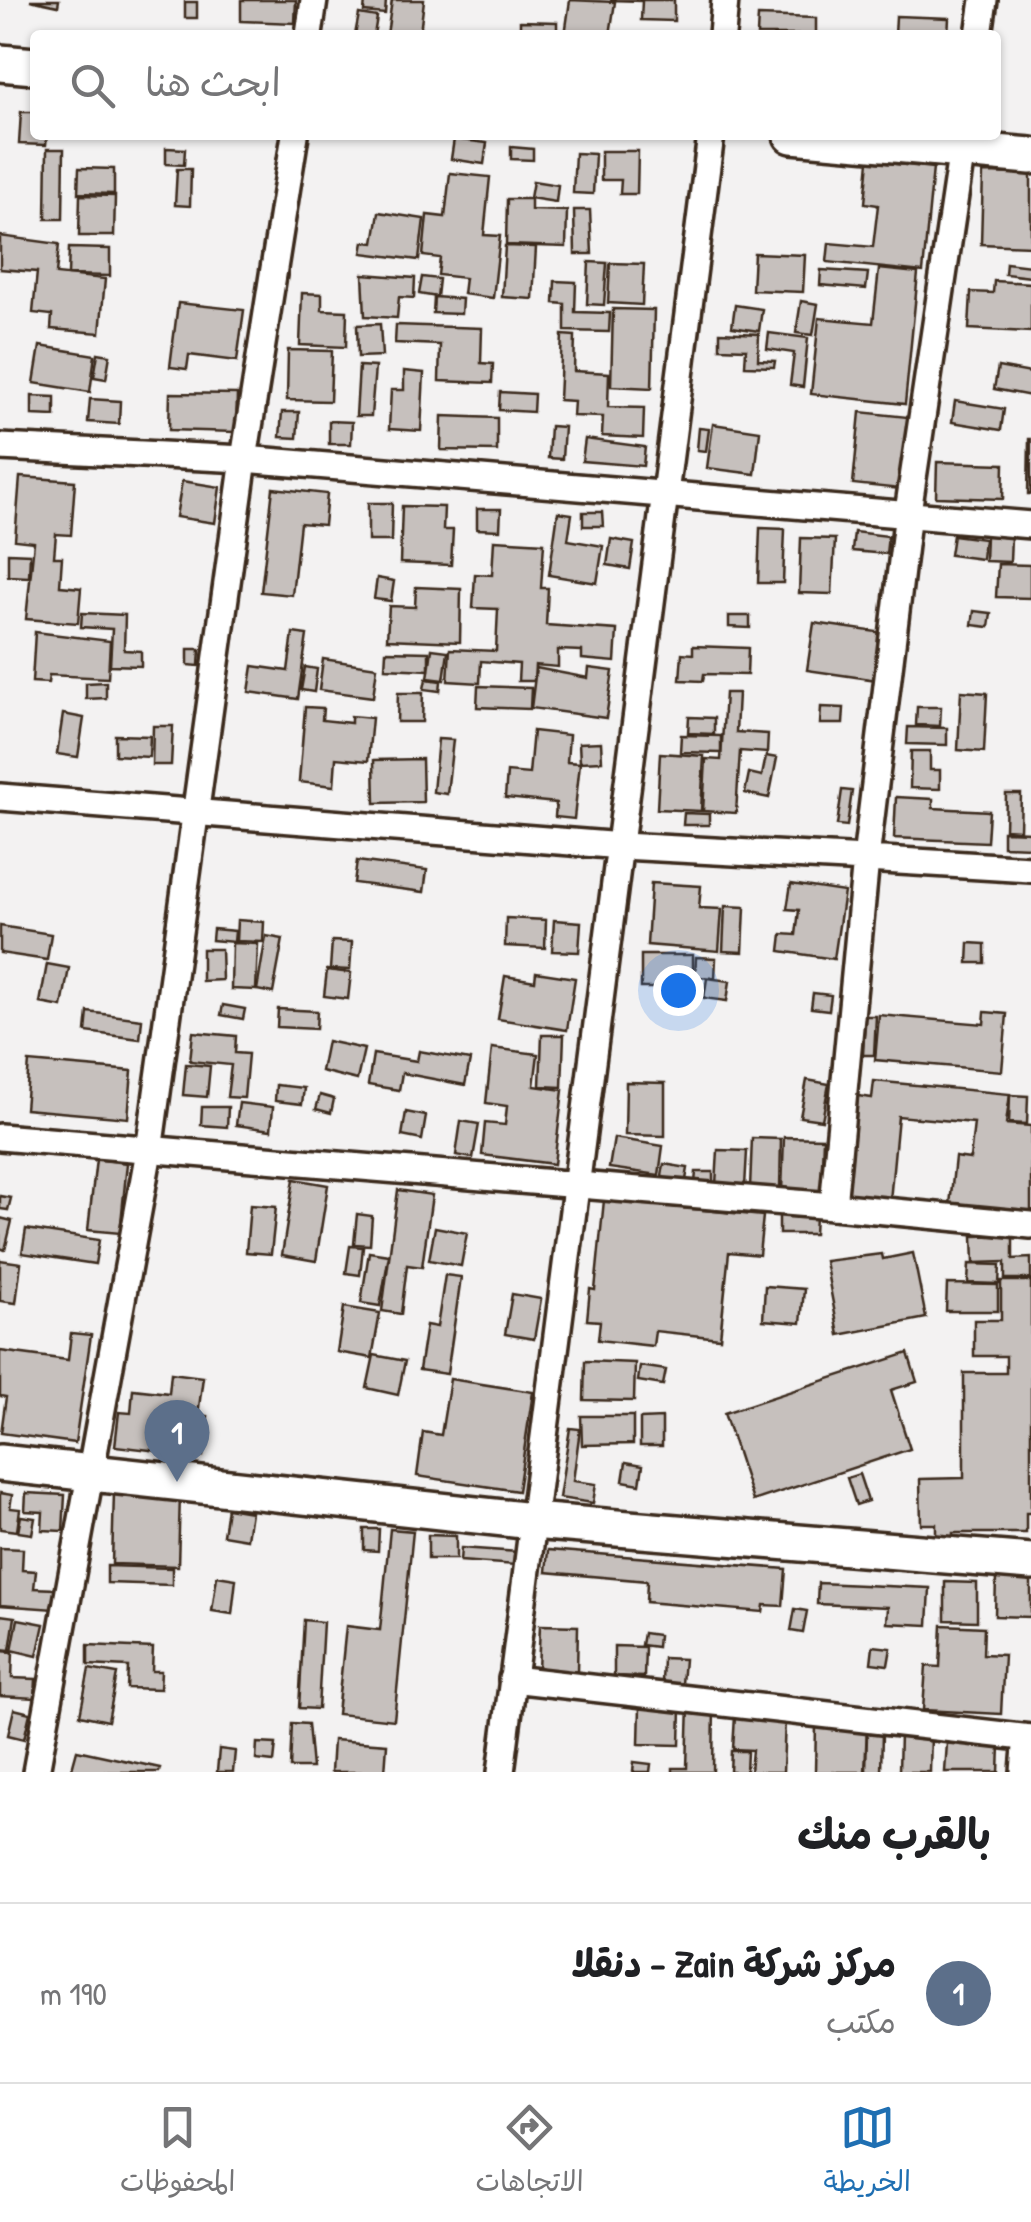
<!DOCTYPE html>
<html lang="ar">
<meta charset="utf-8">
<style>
:root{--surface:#fff;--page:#f6f6f6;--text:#202124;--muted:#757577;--line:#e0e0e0;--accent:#1f6fb2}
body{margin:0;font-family:"Patrick Hand","Playpen Sans Arabic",sans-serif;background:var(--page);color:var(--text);direction:rtl}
.you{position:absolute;left:678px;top:990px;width:35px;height:35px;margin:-25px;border:8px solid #fff;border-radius:50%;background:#1a73e8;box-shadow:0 0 0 15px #1a73e833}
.badge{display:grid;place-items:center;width:65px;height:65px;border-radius:50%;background:var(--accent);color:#fff;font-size:32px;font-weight:700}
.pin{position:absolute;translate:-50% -82px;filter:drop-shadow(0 2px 5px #0008)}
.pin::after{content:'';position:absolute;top:52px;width:35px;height:30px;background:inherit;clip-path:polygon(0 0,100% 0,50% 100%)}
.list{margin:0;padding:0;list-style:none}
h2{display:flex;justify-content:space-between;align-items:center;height:130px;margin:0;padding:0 40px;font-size:42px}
h2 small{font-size:32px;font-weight:400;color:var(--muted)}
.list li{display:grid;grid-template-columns:65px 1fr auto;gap:30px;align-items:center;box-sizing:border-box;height:180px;padding:0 40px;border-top:2px solid var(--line)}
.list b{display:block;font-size:38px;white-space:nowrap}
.list p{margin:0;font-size:32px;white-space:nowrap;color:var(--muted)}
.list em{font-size:32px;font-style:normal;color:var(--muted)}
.icon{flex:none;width:55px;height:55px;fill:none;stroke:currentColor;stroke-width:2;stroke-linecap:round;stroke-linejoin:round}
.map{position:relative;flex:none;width:1031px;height:1772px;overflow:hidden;direction:ltr}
.search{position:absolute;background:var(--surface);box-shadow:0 2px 8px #0004;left:30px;right:30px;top:30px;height:110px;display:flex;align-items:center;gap:25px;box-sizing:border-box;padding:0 35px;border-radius:10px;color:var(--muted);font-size:38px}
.sheet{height:310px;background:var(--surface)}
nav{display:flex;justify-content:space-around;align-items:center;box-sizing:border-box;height:140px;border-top:2px solid var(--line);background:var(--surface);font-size:28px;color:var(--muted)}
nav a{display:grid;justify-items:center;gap:5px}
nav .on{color:var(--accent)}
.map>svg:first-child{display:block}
.building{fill:#c6c0bd;stroke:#3b2a1e;stroke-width:2.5}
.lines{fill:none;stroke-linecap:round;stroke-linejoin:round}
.street-casing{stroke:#3b2a1e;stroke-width:32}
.secondary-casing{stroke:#3b2a1e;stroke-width:42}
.street{stroke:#fff;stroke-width:25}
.secondary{stroke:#fff;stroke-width:35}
</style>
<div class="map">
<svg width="1031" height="1772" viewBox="0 0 1031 1772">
<rect width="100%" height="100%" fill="#f3f2f2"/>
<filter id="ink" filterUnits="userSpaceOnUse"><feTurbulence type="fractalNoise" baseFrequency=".01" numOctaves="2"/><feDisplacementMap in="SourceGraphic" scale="20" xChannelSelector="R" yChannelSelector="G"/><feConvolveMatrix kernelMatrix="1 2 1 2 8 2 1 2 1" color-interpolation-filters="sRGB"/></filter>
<g filter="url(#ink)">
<g class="building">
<polygon points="30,0 59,0 58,6"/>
<polygon points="241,0 296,0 295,23 241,21"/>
<polygon points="365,0 386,0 385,14 364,12"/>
<polygon points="392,0 424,0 420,33 387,35"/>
<polygon points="570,0 615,2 610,35 565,35"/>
<polygon points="610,0 674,0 674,21 641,20 642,1"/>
<rect x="185" y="2" width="12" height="16"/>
<polygon points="359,14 377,17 374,35 355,35"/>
<polygon points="758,16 816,18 816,35 757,35"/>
<polygon points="896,16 949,18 948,35 895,35"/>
<polygon points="520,21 557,22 557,35 520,35"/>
<polygon points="439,29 471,33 471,35 438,35"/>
<polygon points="21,112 35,112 35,135 47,135 46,145 19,144"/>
<polygon points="454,139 487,143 484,164 451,159"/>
<polygon points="511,147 533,149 533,160 511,159"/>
<polygon points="166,148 185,149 184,165 166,164"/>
<polygon points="47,149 64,149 63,219 46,219"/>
<polygon points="601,151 638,151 637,194 620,194 621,180 601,180"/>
<polygon points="575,153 595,154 593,194 573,193"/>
<polygon points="869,161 933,168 923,272 827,262 829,243 873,247 878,205 865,203"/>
<polygon points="79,168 114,169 114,194 78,193"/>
<polygon points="177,169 191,169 190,206 175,205"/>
<polygon points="450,173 490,177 484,235 500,236 493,298 463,294 465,278 438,275 440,258 423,256 427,215 445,217"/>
<polygon points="983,173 1031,174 1031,246 981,244"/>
<polygon points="533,181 558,185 556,202 530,198"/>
<polygon points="80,195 115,196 114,236 79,236"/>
<polygon points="507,199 531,199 531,210 567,211 566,247 506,245"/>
<polygon points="574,210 590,210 592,254 575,254"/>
<polygon points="379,212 424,219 419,260 362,253 364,242 374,243"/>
<polygon points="0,236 59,244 56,274 105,279 100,333 51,329 52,315 33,313 37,272 0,269"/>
<polygon points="505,246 536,247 533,299 502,297"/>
<polygon points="69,248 110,249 110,276 68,275"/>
<polygon points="754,253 805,255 803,292 752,290"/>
<polygon points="589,262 607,263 604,305 587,304"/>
<polygon points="610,263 644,264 642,305 608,303"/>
<polygon points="1006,263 1031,266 1031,277 1005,274"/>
<polygon points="879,269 918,273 905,404 811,394 819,318 873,323"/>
<polygon points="821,270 868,273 866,289 820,285"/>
<polygon points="363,274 415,278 414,298 399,297 397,318 365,316"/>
<polygon points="422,277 439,279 437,297 419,294"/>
<polygon points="555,281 576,282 575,312 610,313 609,332 565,331 565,304 554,303"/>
<polygon points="994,281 1031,283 1031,332 969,329 971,292 993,293"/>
<polygon points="302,293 322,294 322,310 347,311 346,347 300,345"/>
<polygon points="434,297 462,299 461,314 433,313"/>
<polygon points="801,301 818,304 813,335 796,333"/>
<polygon points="178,303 244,310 237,361 189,355 187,369 170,367"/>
<polygon points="735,305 762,309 759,331 732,327"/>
<polygon points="613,309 654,310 652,388 611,386"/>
<polygon points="380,324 382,356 358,357 357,325"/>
<polygon points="396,325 482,328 481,363 493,364 492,383 439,381 440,345 395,343"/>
<polygon points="720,332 759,334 758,360 775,361 774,367 745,366 746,349 720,348"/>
<polygon points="769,333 808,338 803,387 790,385 794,353 767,349"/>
<polygon points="562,335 575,336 574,371 609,373 608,407 644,408 643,438 602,436 603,417 573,416 574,401 559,400"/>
<polygon points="40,346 95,355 90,392 34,383"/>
<polygon points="288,350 332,351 330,401 287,400"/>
<polygon points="98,353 110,355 106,379 94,377"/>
<polygon points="359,366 375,367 371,416 356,416"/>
<polygon points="998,367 1031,373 1031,396 994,389"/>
<polygon points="404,371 424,373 421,431 389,429 391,390 404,390"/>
<polygon points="500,392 534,394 533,412 499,410"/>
<polygon points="170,393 237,394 236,432 169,430"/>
<polygon points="32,396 55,397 55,416 32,415"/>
<polygon points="90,399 120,401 119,424 88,422"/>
<polygon points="955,401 1004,409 1001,430 952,422"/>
<polygon points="282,412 299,412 297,438 280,437"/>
<polygon points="860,412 908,417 900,489 853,484"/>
<polygon points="442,416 497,418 497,451 441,450"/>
<polygon points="329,421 352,422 351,444 329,444"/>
<polygon points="713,424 760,431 755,474 707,468"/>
<polygon points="550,426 564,427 562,459 548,458"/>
<polygon points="699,428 709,429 706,451 697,450"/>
<polygon points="585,439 645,447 643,466 582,461"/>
<polygon points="1029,439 1031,439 1031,494 1028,494"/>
<polygon points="937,462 1004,464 1003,499 936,497"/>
<polygon points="20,477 75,481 71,535 56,534 54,557 62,557 60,586 81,588 78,623 26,619 34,542 15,540"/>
<polygon points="182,481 220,487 215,523 176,517"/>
<polygon points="273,488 327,494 324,525 300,523 292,595 261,592"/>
<polygon points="368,503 392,503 391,541 368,541"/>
<polygon points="402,506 444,507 443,530 453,530 451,565 400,563"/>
<polygon points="477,509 501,509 500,530 477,529"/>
<polygon points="558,512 572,514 568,540 603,546 597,583 549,575"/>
<polygon points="583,512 602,512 603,526 583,526"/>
<polygon points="760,528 785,529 783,583 758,583"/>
<polygon points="854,532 888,536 886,554 852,551"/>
<polygon points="953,535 984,539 982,559 950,555"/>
<polygon points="986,535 1011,536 1010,562 985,561"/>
<polygon points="801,538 835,539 832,594 799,593"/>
<polygon points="611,539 634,543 630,569 607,565"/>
<polygon points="494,540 544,543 541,588 548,588 546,625 617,630 615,662 582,659 582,651 558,650 558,667 535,665 534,681 518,681 519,664 481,661 480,683 448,681 450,649 496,651 498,609 473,608 475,574 492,575"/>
<polygon points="8,553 30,554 29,577 8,576"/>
<polygon points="998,564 1030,565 1030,598 996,597"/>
<polygon points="377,578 394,581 391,601 374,599"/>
<polygon points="416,587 461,589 460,642 387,639 389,606 415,607"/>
<polygon points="974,611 991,613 989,627 972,625"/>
<polygon points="82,613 125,615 124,650 141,651 141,666 110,665 112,629 81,627"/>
<polygon points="729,616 750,616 750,628 729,627"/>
<polygon points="814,623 884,633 877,680 807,670"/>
<polygon points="35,632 110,641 108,678 49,675 48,683 32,682"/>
<polygon points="293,633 307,635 298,699 249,692 253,666 288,671"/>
<polygon points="693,646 748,648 747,675 704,674 703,681 680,680 682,653 693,654"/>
<polygon points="188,649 200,649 199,666 188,665"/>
<polygon points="432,649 448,651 444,680 428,678"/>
<polygon points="386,651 429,652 429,670 385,668"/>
<polygon points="323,659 377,667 373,697 319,690"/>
<polygon points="305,667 317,669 314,692 301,690"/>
<polygon points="536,668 588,678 589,668 613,671 606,718 531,708"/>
<polygon points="426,679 441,681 440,691 424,689"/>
<polygon points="106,682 106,698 86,699 86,683"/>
<polygon points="478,686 531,688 530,709 477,707"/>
<polygon points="961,691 987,693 984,752 958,750"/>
<polygon points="398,693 423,693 422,722 397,722"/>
<polygon points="725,693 738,693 736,732 768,734 767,753 740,751 736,813 703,811 706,759 721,760"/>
<polygon points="305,707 323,708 322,720 351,723 351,716 372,718 368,761 336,758 334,786 299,782"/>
<polygon points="821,707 844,708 843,724 820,724"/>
<polygon points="917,707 941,707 940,726 916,725"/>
<polygon points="63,714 84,718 78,757 57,754"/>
<polygon points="689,717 714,718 714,734 688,733"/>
<polygon points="153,726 173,726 171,765 152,765"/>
<polygon points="908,727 947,728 947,745 907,744"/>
<polygon points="533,731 569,735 567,762 580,763 574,819 555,817 556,803 505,798 507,772 529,774"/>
<polygon points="115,735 150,736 149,757 115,755"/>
<polygon points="681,735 721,736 721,753 680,752"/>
<polygon points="438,739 453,740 447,794 433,792"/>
<polygon points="601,742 602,761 580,762 579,743"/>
<polygon points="911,751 930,751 930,770 940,770 940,789 910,788"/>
<polygon points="660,753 704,756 701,811 657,809"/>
<polygon points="766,756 777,758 769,798 745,793 749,773 762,776"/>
<polygon points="422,759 423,802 375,803 374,760"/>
<polygon points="842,790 852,791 847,826 837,825"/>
<polygon points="1006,794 1021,794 1020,830 1005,829"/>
<polygon points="896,797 933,799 933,808 989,811 987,842 894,838"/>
<polygon points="684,813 709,814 709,825 683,825"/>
<polygon points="1003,831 1031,832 1031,847 1003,846"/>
<polygon points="357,861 427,870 424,892 354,883"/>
<polygon points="651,883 701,886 699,908 722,909 719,951 647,945"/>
<polygon points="791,884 844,892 834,959 780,951 782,934 796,935 799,910 787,909"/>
<polygon points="725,906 745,907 743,952 723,951"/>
<polygon points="506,918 546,920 545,948 505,946"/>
<polygon points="237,920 264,922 263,942 236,941"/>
<polygon points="554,920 581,922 579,952 552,951"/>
<polygon points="0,926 51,934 47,960 0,953"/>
<polygon points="213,929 235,931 234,942 212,940"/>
<polygon points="266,936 283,939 273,993 257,990"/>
<polygon points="332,941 352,942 350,970 330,969"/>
<polygon points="232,943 258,944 256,990 231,989"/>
<polygon points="969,943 985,944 985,963 968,963"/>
<polygon points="202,949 221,949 222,980 202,981"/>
<polygon points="641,955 693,955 693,974 680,974 680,988 641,988"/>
<polygon points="696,957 716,958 715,978 695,977"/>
<polygon points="47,964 69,968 62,1007 40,1003"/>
<polygon points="327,970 351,973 348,999 324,996"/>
<polygon points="536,972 575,978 567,1030 498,1019 505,976 535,981"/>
<polygon points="707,978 730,981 727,1001 704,998"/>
<polygon points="813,993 831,995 829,1010 811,1008"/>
<polygon points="223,1005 245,1009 243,1019 221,1015"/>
<polygon points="278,1009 317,1011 316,1029 277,1027"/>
<polygon points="88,1012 142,1019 140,1039 86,1032"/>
<polygon points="985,1012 1007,1014 1002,1071 875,1060 879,1015 984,1024"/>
<polygon points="865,1016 876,1016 874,1055 863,1055"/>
<polygon points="193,1032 236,1036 235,1053 248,1054 244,1098 227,1097 231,1065 190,1061"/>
<polygon points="542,1035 564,1035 562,1087 540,1086"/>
<polygon points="327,1041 364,1049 357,1080 321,1071"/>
<polygon points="492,1048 538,1054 534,1086 563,1090 554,1164 482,1155 485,1123 505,1125 507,1106 486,1103"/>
<polygon points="419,1051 470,1060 465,1085 402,1073 399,1090 368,1085 373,1054 417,1061"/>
<polygon points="29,1062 132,1071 128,1118 25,1109"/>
<polygon points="186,1064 210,1066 207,1097 183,1095"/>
<polygon points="807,1080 829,1084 822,1120 800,1117"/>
<polygon points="874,1081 1010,1094 1006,1124 1031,1126 1031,1213 950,1205 955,1157 970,1159 974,1123 898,1116 890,1201 848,1196 858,1096 872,1098"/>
<polygon points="626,1082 665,1083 665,1136 625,1135"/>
<polygon points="276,1085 304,1088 302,1104 275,1101"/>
<polygon points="320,1095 334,1099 331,1113 316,1109"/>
<polygon points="1010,1095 1028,1096 1027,1124 1009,1123"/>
<polygon points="239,1103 273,1107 271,1130 236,1125"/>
<polygon points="202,1107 228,1107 227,1127 201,1125"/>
<polygon points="406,1112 426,1116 422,1140 402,1136"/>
<polygon points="461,1121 479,1124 473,1158 456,1155"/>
<polygon points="784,1137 823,1138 821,1192 782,1191"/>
<polygon points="614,1138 663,1146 659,1175 609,1168"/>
<polygon points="752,1138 781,1139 780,1189 750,1188"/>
<polygon points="718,1150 747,1151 745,1187 716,1185"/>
<polygon points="96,1159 127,1163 120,1233 88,1230"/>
<polygon points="664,1164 688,1168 685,1186 661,1182"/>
<polygon points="696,1172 713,1172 713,1184 695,1183"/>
<polygon points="294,1179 328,1185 316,1261 282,1255"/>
<polygon points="398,1190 432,1195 422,1267 407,1265 401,1314 382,1311"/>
<polygon points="0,1196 11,1198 8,1210 0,1209"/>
<polygon points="604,1200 763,1216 759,1255 729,1252 720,1338 655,1331 653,1346 598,1340 600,1321 587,1320 590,1289 595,1290"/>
<polygon points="250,1205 276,1207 271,1254 246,1252"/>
<polygon points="357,1214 372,1216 370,1245 354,1244"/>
<polygon points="779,1215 815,1216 814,1234 779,1234"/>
<polygon points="0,1218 12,1221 5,1250 0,1248"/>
<polygon points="435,1227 467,1233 461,1266 429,1260"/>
<polygon points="26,1229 99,1240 95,1264 22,1253"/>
<polygon points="1013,1235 1013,1259 1031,1258 1031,1279 1005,1279 1005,1262 974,1263 973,1236"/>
<polygon points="350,1246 363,1247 360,1275 346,1273"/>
<polygon points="369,1252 389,1255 380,1306 361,1303"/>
<polygon points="913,1253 926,1318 839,1335 825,1261 882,1254 883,1259"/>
<polygon points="0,1260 21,1263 16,1303 0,1301"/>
<polygon points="969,1264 1000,1265 999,1284 968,1283"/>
<polygon points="445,1275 461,1277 447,1374 419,1370 426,1325 437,1327"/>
<polygon points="1001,1281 1031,1281 1031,1513 1026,1513 1026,1533 953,1533 953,1539 936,1539 936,1524 921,1524 920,1479 964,1478 964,1373 1006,1373 1006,1356 974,1356 974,1320 1001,1320"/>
<polygon points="947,1284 998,1285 998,1311 946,1311"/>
<polygon points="765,1286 804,1289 801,1323 763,1320"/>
<polygon points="512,1294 541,1299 534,1339 505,1334"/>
<polygon points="344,1307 380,1313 372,1358 337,1352"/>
<polygon points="71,1333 91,1335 75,1443 1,1433 6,1397 0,1396 0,1351 68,1360"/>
<polygon points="908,1353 917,1382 891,1390 910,1449 753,1501 724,1413"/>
<polygon points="374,1355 405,1361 398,1395 367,1388"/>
<polygon points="585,1361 635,1363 634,1401 584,1400"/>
<polygon points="640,1366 666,1370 663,1385 638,1381"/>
<polygon points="171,1373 203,1377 198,1415 208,1416 203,1456 115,1446 119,1412 131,1413 133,1389 169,1393"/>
<polygon points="450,1379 533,1392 518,1491 417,1476 423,1432 441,1435"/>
<polygon points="581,1416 633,1416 633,1444 582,1445"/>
<polygon points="662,1418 662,1446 640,1446 640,1419"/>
<polygon points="570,1428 580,1429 573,1481 596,1484 593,1503 559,1498"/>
<polygon points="626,1462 643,1465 640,1484 623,1481"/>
<polygon points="859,1474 868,1501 856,1505 847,1478"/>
<polygon points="114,1492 180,1494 178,1566 112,1564"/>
<polygon points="0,1493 12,1495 10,1508 20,1509 17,1531 0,1529"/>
<polygon points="26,1493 65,1495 63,1531 42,1530 43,1512 25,1511"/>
<polygon points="227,1508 251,1512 247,1539 223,1535"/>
<polygon points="21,1516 35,1518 32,1534 18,1532"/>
<polygon points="364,1529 379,1529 378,1551 364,1550"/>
<polygon points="390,1529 413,1531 394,1720 337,1714 346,1626 380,1630"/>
<polygon points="428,1535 456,1536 456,1559 428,1559"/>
<polygon points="0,1548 23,1549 22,1570 36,1571 34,1588 55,1589 54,1609 0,1605"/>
<polygon points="461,1548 518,1552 516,1565 460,1561"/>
<polygon points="548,1550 786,1569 783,1606 764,1605 763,1612 646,1602 647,1581 546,1572"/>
<polygon points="107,1566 172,1568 172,1585 107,1583"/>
<polygon points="217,1576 236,1579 232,1614 212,1611"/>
<polygon points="996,1577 1031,1578 1031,1617 995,1616"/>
<polygon points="945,1582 977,1583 977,1621 945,1620"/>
<polygon points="818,1583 930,1588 928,1625 887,1623 888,1607 817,1604"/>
<polygon points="795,1609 807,1611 803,1633 791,1631"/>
<polygon points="0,1615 15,1617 10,1650 0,1649"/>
<polygon points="18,1619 44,1624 37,1656 12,1650"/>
<polygon points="304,1620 323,1622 318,1709 299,1708"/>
<polygon points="540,1625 578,1626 577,1672 538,1670"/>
<polygon points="942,1625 984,1627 983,1654 1004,1655 1001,1714 923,1710 926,1666 940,1667"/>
<polygon points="643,1633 658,1635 657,1647 641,1645"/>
<polygon points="88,1645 153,1648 152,1671 161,1671 160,1689 127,1688 128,1667 88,1665"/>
<polygon points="614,1646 645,1647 644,1677 614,1676"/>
<polygon points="873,1646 891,1648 888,1665 871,1663"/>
<polygon points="0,1651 13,1652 12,1678 36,1679 35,1698 0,1696"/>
<polygon points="663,1658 684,1659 682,1684 662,1683"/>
<polygon points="89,1669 117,1674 108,1721 80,1715"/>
<polygon points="689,1704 714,1705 713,1772 673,1772 673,1768 687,1768"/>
<polygon points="640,1706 681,1707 680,1745 639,1744"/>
<polygon points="14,1709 30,1713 24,1739 8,1735"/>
<polygon points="735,1716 785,1719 783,1772 750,1772 752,1750 733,1749"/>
<polygon points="292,1723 308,1724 312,1768 290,1768"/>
<polygon points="816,1725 867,1727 865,1772 815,1772"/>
<polygon points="867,1733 882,1733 881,1772 866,1772"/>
<polygon points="900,1733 931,1734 930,1772 899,1772"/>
<polygon points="333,1740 387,1744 385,1772 331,1772"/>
<polygon points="257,1743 276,1744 274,1762 256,1760"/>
<polygon points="947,1743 1000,1745 999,1772 945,1772"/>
<polygon points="219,1749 235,1751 233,1772 217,1772"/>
<polygon points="77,1750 160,1768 159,1772 71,1772"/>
<polygon points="731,1751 747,1751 746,1772 730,1772"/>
<polygon points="634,1762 651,1764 650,1772 633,1772"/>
</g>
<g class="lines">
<g class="street-casing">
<g id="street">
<polyline points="309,35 314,0"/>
<polyline points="722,35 725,0"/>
<polyline points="979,35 984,0"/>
<polyline points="964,135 908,512 866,859 1031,869"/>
<polyline points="0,447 244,459 1031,525"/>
<polyline points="0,797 622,846 866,859 833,1206 0,1137"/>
<polyline points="833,1206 1031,1225"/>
<polyline points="512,1679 1031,1738"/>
<polyline points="36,1772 149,1151 244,459 295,135"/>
<polyline points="501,1772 711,135"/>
</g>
</g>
<g class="secondary-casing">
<g id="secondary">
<polyline points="0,63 35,66"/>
<polyline points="792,135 1031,156"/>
<polyline points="0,1463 532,1521 1031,1562"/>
<polyline points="1029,1772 1031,1748"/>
</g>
</g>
<use href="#street" class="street"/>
<use href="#secondary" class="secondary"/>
</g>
</g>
</svg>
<div class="you"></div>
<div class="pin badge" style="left:177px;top:1482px;background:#5c6f8a">1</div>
<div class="search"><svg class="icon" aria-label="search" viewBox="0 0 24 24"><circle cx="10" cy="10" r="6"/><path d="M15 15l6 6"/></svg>ابحث هنا</div>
</div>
<section class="sheet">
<h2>بالقرب منك<small></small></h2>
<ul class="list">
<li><span class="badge" style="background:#5c6f8a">1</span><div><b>مركز شركة Zain - دنقلا</b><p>مكتب</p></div><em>190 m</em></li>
</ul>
</section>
<nav>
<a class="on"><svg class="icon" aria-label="map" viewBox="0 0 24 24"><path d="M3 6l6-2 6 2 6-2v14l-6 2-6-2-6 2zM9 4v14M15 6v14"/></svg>الخريطة</a>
<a><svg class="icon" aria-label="directions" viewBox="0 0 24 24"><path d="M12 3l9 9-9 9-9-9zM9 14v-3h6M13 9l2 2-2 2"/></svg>الاتجاهات</a>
<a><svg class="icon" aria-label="saved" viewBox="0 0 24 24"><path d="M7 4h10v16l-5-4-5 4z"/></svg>المحفوظات</a>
</nav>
